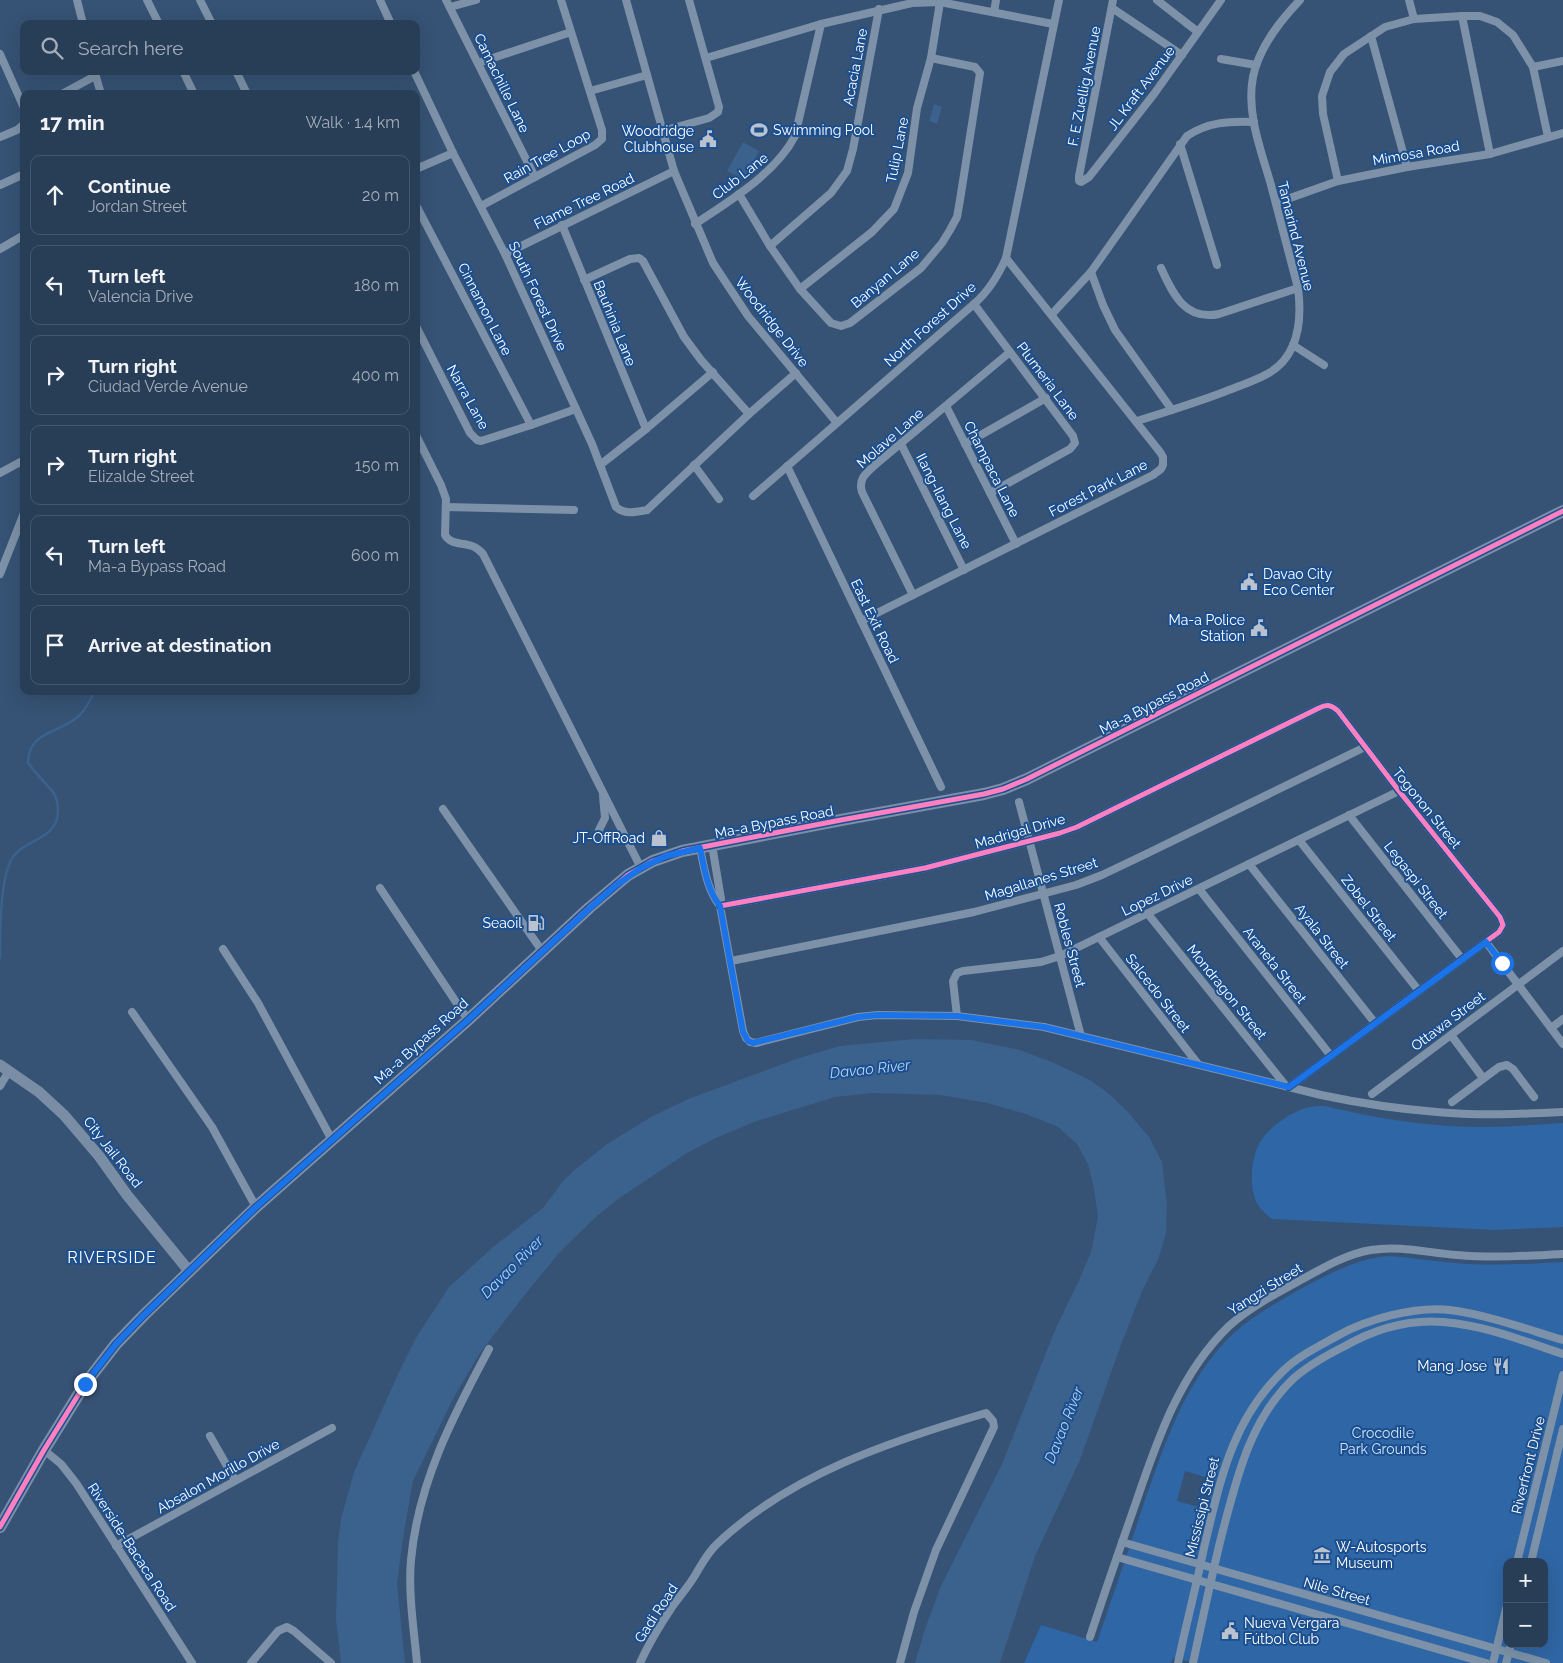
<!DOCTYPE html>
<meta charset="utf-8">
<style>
:root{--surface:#283e57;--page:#344961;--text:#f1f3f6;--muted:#a5aeba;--line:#44576d}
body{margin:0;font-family:Raleway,sans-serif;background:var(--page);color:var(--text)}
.controls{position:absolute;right:15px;bottom:15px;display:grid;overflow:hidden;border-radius:10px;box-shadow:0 5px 20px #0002}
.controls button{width:45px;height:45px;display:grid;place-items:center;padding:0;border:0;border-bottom:1px solid var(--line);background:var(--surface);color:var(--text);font:25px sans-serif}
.stop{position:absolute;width:15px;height:15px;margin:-11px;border:4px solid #1a73e8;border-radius:50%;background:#fff}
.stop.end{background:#1a73e8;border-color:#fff;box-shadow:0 1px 5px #0008}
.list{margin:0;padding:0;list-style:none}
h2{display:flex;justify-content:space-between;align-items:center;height:65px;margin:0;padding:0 20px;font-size:21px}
h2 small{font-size:16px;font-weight:400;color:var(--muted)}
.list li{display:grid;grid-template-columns:32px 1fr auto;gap:15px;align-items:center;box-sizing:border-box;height:80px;margin:0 10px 10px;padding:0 10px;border:1px solid var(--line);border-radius:10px}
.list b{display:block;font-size:19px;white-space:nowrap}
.list p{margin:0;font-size:16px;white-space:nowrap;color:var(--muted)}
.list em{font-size:16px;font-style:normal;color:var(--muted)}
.icon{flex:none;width:28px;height:28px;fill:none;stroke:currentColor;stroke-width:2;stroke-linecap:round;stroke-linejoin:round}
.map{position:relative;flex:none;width:1563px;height:1663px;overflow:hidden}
.search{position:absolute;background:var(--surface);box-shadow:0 5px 20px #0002;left:20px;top:20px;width:400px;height:55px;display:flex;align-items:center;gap:12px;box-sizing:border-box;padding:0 18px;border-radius:10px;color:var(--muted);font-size:19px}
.panel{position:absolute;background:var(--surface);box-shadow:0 5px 20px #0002;left:20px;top:90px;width:400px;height:605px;border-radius:10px}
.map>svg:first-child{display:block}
.green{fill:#2f66a5;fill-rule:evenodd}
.water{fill:#3b618d}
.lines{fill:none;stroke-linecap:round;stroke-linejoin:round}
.stream{stroke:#3b618d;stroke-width:2.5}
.street{stroke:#7d92a8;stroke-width:8}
.secondary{stroke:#798da4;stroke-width:11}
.primary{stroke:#7d8ea7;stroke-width:12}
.cycleway-casing{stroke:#1b4f8f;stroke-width:8}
.cycleway{stroke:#ff80c0;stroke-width:5}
.route{stroke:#1a73e8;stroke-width:6}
.labels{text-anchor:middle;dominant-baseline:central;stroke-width:4;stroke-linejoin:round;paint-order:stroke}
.street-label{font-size:14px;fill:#fff;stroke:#1b4f8f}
.poi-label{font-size:14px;fill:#fff;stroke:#1b4f8f;text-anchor:end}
.park-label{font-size:14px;fill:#cfe3fa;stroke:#1b4f8f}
.water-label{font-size:15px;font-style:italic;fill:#b5d3f5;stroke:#1b4f8f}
.quarter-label{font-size:16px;letter-spacing:1px;fill:#fff;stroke:#1b4f8f}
</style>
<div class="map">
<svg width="1563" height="1663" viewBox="0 0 1563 1663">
<rect width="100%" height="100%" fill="#365274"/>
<g class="green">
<path d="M 1325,1106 C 1362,1115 1400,1122 1437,1125 C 1479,1129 1521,1126 1563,1123 L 1563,1227 L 1495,1230 L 1272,1219 C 1267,1215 1261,1210 1258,1205 C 1248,1188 1251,1158 1260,1142 C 1267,1129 1292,1111 1306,1108 C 1312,1106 1319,1106 1325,1106 Z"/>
<path d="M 1387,1256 C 1410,1257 1432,1261 1455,1263 C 1491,1266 1528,1264 1563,1262 L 1563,1663 L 1197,1663 L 1173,1658 L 1171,1663 L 1024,1663 L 1041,1625 L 1097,1642 C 1112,1598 1127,1555 1141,1512 C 1163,1449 1184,1379 1235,1332 C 1255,1315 1279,1301 1302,1288 C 1329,1274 1356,1259 1387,1256 ZM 1185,1471 L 1215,1480 L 1206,1509 L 1177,1501 ZM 1507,1562 L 1544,1562 L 1544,1644 L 1507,1644 Z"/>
</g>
<g class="water">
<polygon points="934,104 942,107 937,124 929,121"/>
<polygon points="743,142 759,151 743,180 727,171"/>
<polygon points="914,1039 972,1040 1020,1050 1052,1062 1090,1080 1108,1093 1128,1112 1149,1137 1162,1162 1167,1204 1166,1233 1158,1260 1143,1289 1122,1342 1080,1460 1035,1556 1000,1663 915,1663 924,1632 940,1588 1002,1464 1055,1330 1080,1278 1091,1252 1098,1217 1094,1189 1088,1164 1077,1144 1058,1127 1026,1114 987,1103 940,1095 873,1093 835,1097 757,1121 716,1138 687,1153 618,1199 597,1216 560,1252 527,1292 480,1353 454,1397 413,1481 404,1532 397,1583 405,1663 341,1663 336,1619 338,1542 341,1519 354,1472 399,1372 417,1336 449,1287 493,1247 543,1208 563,1181 577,1168 607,1144 651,1117 688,1099 799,1058 840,1046"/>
</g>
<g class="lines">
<path class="stream" d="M 0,958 C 0,933 0,882 11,860 C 24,837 58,842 58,810 C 58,804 56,797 53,792 C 45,782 35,773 28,763 C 28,730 62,733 80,715 C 86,708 91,699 95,691"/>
<g class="street">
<polyline points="77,0 83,24"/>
<polyline points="147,0 159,24"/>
<polyline points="200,0 212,24"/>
<polyline points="380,0 391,24"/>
<polyline points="446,0 535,177"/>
<polyline points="626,0 674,171 713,263 748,316 837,423"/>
<polyline points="1113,0 1079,176 1079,181 1081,182 1089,177 1154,94 1221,0"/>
<polyline points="1157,0 1198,32"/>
<polyline points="1409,0 1414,19"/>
<polyline points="450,7 476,0"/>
<polyline points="1112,8 1182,55"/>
<polyline points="994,12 996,0"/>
<polyline points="1462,16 1490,154"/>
<polyline points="1371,36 1407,167"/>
<polyline points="0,54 24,108"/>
<polyline points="706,58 821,24 912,3 940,2 1053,24"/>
<polyline points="1221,59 1256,65"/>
<polyline points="478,63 571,32"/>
<polyline points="1533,67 1563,61"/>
<polyline points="183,71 194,94"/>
<polyline points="236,71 247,94"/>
<path d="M 414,71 L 453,153 L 505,254 L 592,444 L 616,507 C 625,515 636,512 647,510 L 749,414 L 796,373"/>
<polyline points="95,73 101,94"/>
<polyline points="590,91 647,75"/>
<polyline points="62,94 95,76"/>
<polyline points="662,131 709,118 718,112 719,107 689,0"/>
<polyline points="0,137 17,130 24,124"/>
<polyline points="1180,144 1217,265"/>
<polyline points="416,169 453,153"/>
<polyline points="1338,181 1323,114 1322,96 1330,72 1344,54 1385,27 1414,19 1462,16 1480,16 1497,22 1513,35 1533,67 1548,137"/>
<polyline points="0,185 24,174"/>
<polyline points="739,194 770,246 800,289 831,323 841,326 850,323 921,268 942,243 950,230 957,217 960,200 980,73 975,67 931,58"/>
<polyline points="1276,203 1338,181 1407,167 1490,154 1563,133"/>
<polyline points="416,205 531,425"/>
<polyline points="481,206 595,145 602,139 602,130 561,0"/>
<path d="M 695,224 C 730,201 776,173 795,136 L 821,24"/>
<polyline points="562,225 646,429"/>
<polyline points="770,246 831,193 847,171 853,149 879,9"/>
<polyline points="0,249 24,235"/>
<polyline points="505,254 674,171"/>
<path d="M 1161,268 C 1173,294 1185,321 1219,314 L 1298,288"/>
<polyline points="1091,272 1103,305 1115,330 1172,410"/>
<polyline points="584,280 630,259 639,258 643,261 684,337 701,360 749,414"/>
<polyline points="800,289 872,232 894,209 908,173 917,108 931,58 940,2"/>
<polyline points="974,304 1073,436 1075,443 1070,449 990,493"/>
<path d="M 1052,314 L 1091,272 L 1187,136 C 1208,122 1229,121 1254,122"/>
<polyline points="416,326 470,433 477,440 481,441 531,425 576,409"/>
<polyline points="1293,345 1324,365"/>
<polyline points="946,406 1016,544"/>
<path d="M 1137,421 C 1166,412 1195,403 1224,392 C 1239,386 1255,381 1269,373 C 1299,355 1302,319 1298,288 C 1289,253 1280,219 1271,185 C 1261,150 1246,113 1253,77 C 1259,47 1280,21 1300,0"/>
<path d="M 416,435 L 441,485 L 446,499 L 445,535 C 453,549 470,538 483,554 L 641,868"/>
<polyline points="901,444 964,570"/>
<polyline points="965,444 1046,398"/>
<polyline points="600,465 646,429 713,372"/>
<polyline points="694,465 719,499"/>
<polyline points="787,466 941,787"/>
<polyline points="0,473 24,460"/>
<path d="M 753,496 L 974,304 C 989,291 998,276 1006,258 L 1059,0"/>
<polyline points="446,507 574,510"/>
<polyline points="0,574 24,513"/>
<path d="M 913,595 L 862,492 C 858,479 866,473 875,465 L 1010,352"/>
<polyline points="861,621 1153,475 1161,469 1163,465 1163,457 1160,452 1006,258"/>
<polyline points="1019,802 1081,1036"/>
<polyline points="443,809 542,951"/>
<polyline points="1349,815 1462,959"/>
<polyline points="599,830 605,818 603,796"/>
<polyline points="1299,840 1419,991"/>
<path d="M 712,845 L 721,899 L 720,906 L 743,1031 L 746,1038 L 750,1042 L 756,1043 L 858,1017 L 878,1015 L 957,1016 L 1044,1027 L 1321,1095 C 1359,1103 1398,1109 1437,1112 C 1479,1116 1522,1114 1563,1112"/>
<path d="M 700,848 C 704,867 707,890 720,906"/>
<polyline points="1249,864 1375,1023"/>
<polyline points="380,888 468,1020"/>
<polyline points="1199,889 1331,1056"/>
<path d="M 720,906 L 925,868 L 1060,833 L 1077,827 L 1319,708 C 1327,704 1332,705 1338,711 L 1399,791 L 1500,917 L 1503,925 L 1499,932 L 1289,1087"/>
<polyline points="1148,914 1286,1086"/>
<polyline points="1099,937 1198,1064"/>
<polyline points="1486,942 1563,1044"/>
<polyline points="223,949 258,1003 332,1140"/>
<polyline points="731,961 974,912 1076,885 1102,875 1146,854 1365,747"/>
<polyline points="132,1012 212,1127 256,1207"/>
<polyline points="957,1016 953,981 957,973 963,971 1041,962 1060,956 1399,791"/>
<polyline points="1551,1028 1563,1019"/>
<polyline points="1451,1035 1483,1078"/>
<polyline points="0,1086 9,1071"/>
<polyline points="1372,1094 1563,951"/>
<polyline points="1452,1102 1499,1067 1507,1065 1513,1069 1534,1097"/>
<polyline points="210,1436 235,1480"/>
<polyline points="44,1450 61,1464 76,1483 192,1663"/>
<polyline points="1122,1542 1546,1663"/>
<polyline points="116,1546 332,1428"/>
<polyline points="1117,1557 1486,1663"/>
<polyline points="1517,1562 1563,1375"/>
<polyline points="1531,1562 1563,1429"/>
<path d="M 1090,1637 C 1104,1594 1119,1551 1134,1508 C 1156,1444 1178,1375 1229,1326 C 1249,1308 1275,1294 1299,1281 C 1321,1269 1346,1254 1371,1250 C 1400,1245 1428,1253 1457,1255 C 1492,1258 1528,1256 1563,1254"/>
<polyline points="251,1663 278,1631 287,1627 294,1631 331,1663"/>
<path d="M 417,1663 C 414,1631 408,1591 411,1560 C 418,1483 453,1416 489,1349"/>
<path d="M 640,1663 C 649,1643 660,1625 672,1607 C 679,1597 688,1587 694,1577 C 702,1564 707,1553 718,1543 C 791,1474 891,1441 986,1413 L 993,1421 L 994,1427 L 936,1550 L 914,1612 L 900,1663"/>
<path d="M 1178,1663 C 1186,1625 1196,1587 1204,1548 C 1220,1482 1231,1421 1283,1371 C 1298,1356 1318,1347 1337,1336 C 1367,1319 1415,1306 1450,1310 C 1488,1315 1526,1329 1563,1340"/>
<path d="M 1193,1663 C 1202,1621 1211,1579 1221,1538 C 1236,1481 1249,1420 1294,1378 C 1309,1365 1327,1355 1345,1346 C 1375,1329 1408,1319 1443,1322 C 1484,1325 1524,1341 1563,1354"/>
<polyline points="1493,1663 1507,1605"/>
<polyline points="1506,1663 1511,1644"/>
</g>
<polyline class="secondary" points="0,1065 39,1092 64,1115 99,1156 127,1195 189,1271"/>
<polyline class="primary" points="0,1527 44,1450 85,1384 116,1344 144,1315 256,1207 468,1020 589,908 628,875 653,861 682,851 841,820 984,794 1003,789 1027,779 1563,511"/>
<g class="cycleway-casing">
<g id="cycleway">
<path d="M 720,906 L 925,868 L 1060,833 L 1077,827 L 1319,708 C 1327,704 1332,705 1338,711 L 1399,791 L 1500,917 L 1503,925 L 1499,932 L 1289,1087"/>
<polyline points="0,1527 44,1450 85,1384 116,1344 144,1315 256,1207 468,1020 589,908 628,875 653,861 682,851 841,820 984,794 1003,789 1027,779 1563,511"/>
</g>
</g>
<use href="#cycleway" class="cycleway"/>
</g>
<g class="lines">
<path class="route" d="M 85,1384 L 116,1344 L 144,1315 L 256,1207 L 468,1020 L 590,908 L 615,886 L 641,868 L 666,856 L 700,848 C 704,867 707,890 720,906 L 743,1032 L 748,1041 L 753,1043 L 858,1017 L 878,1015 L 957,1016 L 1044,1027 L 1289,1087 L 1486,942 L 1502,963"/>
</g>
<defs>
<g id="stadium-bare" transform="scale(1.35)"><path d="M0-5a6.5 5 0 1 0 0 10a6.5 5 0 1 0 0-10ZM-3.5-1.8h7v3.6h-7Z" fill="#b9c2ce" stroke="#1b4f8f" stroke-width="2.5" paint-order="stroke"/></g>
<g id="civic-bare" transform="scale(1.35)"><path d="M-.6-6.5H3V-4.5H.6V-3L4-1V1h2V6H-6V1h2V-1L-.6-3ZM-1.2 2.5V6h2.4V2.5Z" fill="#b9c2ce" stroke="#1b4f8f" stroke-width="2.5" paint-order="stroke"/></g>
<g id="shop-bare" transform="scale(1.35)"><path d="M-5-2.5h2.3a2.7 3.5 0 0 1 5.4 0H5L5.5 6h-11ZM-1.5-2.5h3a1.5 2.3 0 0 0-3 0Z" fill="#b9c2ce" stroke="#1b4f8f" stroke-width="2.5" paint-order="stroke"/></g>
<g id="fuel-bare" transform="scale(1.35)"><path d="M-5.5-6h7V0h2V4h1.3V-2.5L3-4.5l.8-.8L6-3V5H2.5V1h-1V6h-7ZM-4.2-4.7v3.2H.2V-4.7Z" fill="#b9c2ce" stroke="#1b4f8f" stroke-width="2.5" paint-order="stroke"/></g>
<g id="restaurant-bare" transform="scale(1.35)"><path d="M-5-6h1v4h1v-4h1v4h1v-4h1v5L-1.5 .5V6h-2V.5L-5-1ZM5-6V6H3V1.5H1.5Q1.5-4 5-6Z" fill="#b9c2ce" stroke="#1b4f8f" stroke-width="2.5" paint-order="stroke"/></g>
<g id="museum-bare" transform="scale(1.35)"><path d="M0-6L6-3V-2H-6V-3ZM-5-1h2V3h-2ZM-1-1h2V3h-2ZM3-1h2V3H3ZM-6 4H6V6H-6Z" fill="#b9c2ce" stroke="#1b4f8f" stroke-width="2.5" paint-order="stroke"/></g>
</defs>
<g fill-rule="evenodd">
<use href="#stadium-bare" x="759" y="130"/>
<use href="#civic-bare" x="708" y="139"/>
<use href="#civic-bare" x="1249" y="582"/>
<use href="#civic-bare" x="1259" y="628"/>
<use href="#shop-bare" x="659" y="838"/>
<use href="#fuel-bare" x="536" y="923"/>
<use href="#restaurant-bare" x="1501" y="1366"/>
<use href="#museum-bare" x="1322" y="1555"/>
<use href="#civic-bare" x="1230" y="1631"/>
</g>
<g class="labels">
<g class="street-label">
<text transform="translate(855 67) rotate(-79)">Acacia Lane</text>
<text transform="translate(502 83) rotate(64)">Camachille Lane</text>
<text transform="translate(1084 86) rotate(-79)">F. E Zuellig Avenue</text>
<text transform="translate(1141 88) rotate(-53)">JL Kraft Avenue</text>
<text transform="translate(897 150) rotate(-79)">Tulip Lane</text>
<text transform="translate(1416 153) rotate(-10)">Mimosa Road</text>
<text transform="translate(547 156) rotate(-29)">Rain Tree Loop</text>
<text transform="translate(740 176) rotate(-38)">Club Lane</text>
<text transform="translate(584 201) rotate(-26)">Flame Tree Road</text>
<text transform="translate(1296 236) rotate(76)">Tamarind Avenue</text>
<text transform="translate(885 278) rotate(-40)">Banyan Lane</text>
<text transform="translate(538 296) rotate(65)">South Forest Drive</text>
<text transform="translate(485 309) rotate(63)">Cinnamon Lane</text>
<text transform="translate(772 322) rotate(52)">Woodridge Drive</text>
<text transform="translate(615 323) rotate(68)">Bauhinia Lane</text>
<text transform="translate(930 324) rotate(-42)">North Forest Drive</text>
<text transform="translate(1048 381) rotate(53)">Plumeria Lane</text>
<text transform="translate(468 397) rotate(61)">Narra Lane</text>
<text transform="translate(890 438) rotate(-41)">Molave Lane</text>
<text transform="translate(992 469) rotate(63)">Champaca Lane</text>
<text transform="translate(1098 488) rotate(-27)">Forest Park Lane</text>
<text transform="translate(944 501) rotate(63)">Ilang-Ilang Lane</text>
<text transform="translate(875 621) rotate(64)">East Exit Road</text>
<text transform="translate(1154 703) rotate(-27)">Ma-a Bypass Road</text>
<text transform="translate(1427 808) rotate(51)">Togonon Street</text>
<text transform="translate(774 822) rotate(-11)">Ma-a Bypass Road</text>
<text transform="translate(1020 831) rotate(-16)">Madrigal Drive</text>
<text transform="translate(1041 879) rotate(-17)">Magallanes Street</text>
<text transform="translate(1416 880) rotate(52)">Legaspi Street</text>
<text transform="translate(1157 895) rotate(-26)">Lopez Drive</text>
<text transform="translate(1369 908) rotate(52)">Zobel Street</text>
<text transform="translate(1322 936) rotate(52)">Ayala Street</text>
<text transform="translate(1070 945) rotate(75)">Robles Street</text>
<text transform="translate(1275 965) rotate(52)">Araneta Street</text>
<text transform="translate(1227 992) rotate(51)">Mondragon Street</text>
<text transform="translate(1158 993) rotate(52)">Salcedo Street</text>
<text transform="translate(1448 1021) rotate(-37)">Ottawa Street</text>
<text transform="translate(421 1041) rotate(-42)">Ma-a Bypass Road</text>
<text transform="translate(113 1152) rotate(52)">City Jail Road</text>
<text transform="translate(1265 1289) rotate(-32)">Yangzi Street</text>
<text transform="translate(1528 1465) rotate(-76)">Riverfront Drive</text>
<text transform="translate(218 1476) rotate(-29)">Absalon Morillo Drive</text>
<text transform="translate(1202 1507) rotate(-76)">Mississipi Street</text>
<text transform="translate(132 1547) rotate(57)">Riverside-Bacaca Road</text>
<text transform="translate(1337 1591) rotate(16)">Nile Street</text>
<text transform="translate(656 1613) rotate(-57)">Gadi Road</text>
</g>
<g class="poi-label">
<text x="773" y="130" text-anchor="start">Swimming Pool</text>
<text x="694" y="131">Woodridge<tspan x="694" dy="16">Clubhouse</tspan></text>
<text x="1263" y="574" text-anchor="start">Davao City<tspan x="1263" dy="16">Eco Center</tspan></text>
<text x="1245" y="620">Ma-a Police<tspan x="1245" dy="16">Station</tspan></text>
<text x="645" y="838">JT-OffRoad</text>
<text x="522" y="923">Seaoil</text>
<text x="1487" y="1366">Mang Jose</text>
<text x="1336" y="1547" text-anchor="start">W-Autosports<tspan x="1336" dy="16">Museum</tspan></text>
<text x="1244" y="1623" text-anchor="start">Nueva Vergara<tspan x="1244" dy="16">Fútbol Club</tspan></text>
</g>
<g class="park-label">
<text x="1383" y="1433">Crocodile<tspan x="1383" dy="16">Park Grounds</tspan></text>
</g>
<g class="water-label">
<text transform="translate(870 1069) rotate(-6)">Davao River</text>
<text transform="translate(512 1267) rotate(-45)">Davao River</text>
<text transform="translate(1064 1425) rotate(-68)">Davao River</text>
</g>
<g class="quarter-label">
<text x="112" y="1257">RIVERSIDE</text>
</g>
</g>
</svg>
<div class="controls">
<button>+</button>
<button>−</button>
</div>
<div class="stop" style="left:1502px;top:963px"></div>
<div class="stop end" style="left:85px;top:1384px"></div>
<div class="search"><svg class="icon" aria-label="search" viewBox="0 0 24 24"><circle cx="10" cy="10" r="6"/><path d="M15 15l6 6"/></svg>Search here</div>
<section class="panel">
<h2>17 min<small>Walk · 1.4 km</small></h2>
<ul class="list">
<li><svg class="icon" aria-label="ahead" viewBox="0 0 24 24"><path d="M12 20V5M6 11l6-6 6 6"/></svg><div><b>Continue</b><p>Jordan Street</p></div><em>20 m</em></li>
<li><svg class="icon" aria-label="left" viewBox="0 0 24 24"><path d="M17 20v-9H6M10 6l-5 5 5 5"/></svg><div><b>Turn left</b><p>Valencia Drive</p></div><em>180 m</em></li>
<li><svg class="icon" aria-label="right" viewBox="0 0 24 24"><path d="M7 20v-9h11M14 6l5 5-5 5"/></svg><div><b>Turn right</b><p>Ciudad Verde Avenue</p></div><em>400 m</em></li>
<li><svg class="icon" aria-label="right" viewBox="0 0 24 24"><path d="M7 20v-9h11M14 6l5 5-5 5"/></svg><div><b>Turn right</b><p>Elizalde Street</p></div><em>150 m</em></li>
<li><svg class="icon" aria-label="left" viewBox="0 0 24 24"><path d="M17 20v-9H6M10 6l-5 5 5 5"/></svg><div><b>Turn left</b><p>Ma-a Bypass Road</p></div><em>600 m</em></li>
<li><svg class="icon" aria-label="arrive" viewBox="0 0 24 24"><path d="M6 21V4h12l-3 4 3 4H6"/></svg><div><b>Arrive at destination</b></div></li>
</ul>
</section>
</div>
